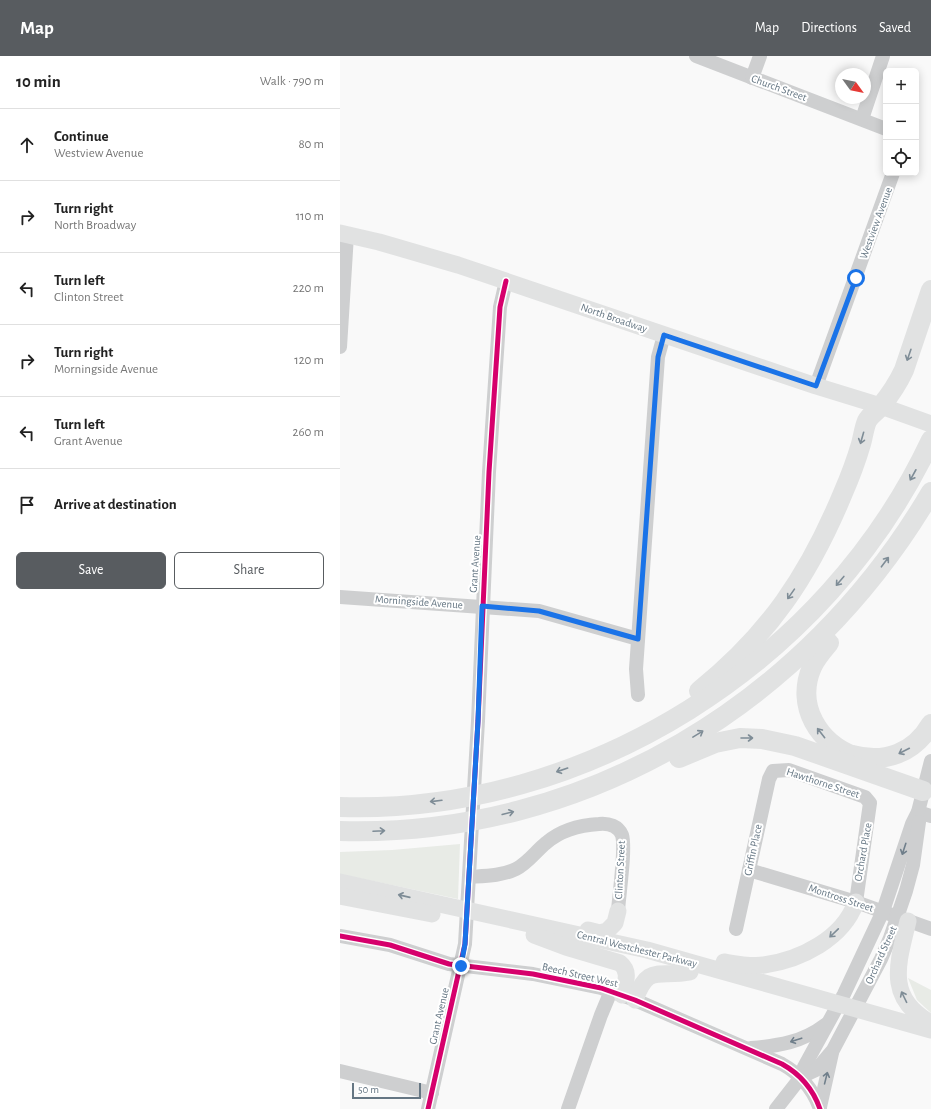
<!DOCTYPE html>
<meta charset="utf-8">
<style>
:root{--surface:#fff;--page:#f6f6f6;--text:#222;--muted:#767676;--line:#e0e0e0;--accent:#585c60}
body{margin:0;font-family:"Alegreya Sans",sans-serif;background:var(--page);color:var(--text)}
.controls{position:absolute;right:12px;top:12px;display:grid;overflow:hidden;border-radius:6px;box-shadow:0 2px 10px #0003}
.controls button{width:36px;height:36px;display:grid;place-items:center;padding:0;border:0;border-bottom:1px solid var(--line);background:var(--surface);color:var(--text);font:20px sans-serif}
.compass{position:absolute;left:495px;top:12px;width:36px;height:36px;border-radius:50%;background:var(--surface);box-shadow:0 2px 10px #0003;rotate:123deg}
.scale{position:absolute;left:12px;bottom:10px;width:69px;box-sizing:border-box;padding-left:4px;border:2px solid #657683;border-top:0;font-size:11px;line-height:14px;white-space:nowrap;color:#657683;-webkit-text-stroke:3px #fff;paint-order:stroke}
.stop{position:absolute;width:12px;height:12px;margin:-9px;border:3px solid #1a73e8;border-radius:50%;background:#fff}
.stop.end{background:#1a73e8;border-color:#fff;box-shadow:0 1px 4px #0008}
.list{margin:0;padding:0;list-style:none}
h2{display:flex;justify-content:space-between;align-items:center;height:52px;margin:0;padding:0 16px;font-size:17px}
h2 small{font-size:13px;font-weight:400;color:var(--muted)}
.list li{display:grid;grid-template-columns:26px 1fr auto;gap:12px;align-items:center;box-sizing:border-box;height:72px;padding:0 16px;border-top:1px solid var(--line)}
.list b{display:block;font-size:15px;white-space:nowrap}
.list p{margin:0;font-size:13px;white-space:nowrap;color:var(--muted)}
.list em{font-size:13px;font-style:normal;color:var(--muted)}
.actions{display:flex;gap:8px;padding:12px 16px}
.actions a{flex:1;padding:9px 0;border:1px solid var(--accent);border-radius:6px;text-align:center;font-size:14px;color:var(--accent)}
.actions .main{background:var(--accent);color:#fff}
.icon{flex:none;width:22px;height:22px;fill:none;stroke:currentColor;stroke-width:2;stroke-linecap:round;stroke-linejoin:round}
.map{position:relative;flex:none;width:591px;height:1053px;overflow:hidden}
header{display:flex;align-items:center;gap:24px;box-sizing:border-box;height:56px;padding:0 20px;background:var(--accent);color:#fff}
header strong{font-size:19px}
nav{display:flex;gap:22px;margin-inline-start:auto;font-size:14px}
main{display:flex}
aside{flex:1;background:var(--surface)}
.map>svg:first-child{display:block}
.green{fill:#e8ebe6}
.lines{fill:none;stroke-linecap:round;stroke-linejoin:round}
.minor{stroke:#cecfd0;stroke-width:14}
.major{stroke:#e1e2e2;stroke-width:17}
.highway{stroke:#e1e2e2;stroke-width:20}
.cycleway-casing{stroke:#fff;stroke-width:8}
.cycleway{stroke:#d6006c;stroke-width:5}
.oneway{stroke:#7e8c96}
.oneway2{stroke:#707f8b}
.route{stroke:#1a73e8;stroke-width:5}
.labels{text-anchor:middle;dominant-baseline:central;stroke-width:4;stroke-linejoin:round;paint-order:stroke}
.street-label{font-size:11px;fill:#657683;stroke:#fff}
</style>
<header>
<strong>Map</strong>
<nav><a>Map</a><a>Directions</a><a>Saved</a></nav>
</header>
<main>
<aside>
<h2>10 min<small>Walk · 790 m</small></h2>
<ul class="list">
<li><svg class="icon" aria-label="ahead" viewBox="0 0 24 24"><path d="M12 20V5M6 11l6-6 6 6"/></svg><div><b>Continue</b><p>Westview Avenue</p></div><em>80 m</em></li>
<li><svg class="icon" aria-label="right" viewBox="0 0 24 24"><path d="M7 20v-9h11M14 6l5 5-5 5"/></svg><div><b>Turn right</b><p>North Broadway</p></div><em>110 m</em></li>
<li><svg class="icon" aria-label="left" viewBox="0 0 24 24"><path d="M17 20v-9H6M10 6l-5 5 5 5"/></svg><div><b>Turn left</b><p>Clinton Street</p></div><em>220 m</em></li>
<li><svg class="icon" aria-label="right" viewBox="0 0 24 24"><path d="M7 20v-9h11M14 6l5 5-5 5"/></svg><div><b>Turn right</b><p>Morningside Avenue</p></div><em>120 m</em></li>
<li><svg class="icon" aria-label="left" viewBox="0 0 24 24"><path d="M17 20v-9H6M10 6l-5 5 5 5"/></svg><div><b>Turn left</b><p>Grant Avenue</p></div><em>260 m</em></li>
<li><svg class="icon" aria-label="arrive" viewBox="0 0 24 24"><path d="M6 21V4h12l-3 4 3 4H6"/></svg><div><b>Arrive at destination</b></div></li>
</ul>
<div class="actions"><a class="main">Save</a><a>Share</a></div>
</aside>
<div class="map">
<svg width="591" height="1053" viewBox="0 0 591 1053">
<rect width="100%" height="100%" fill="#f9f9f9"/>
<g class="green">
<polygon points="120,788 118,843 0,818 0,796 52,794"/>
<polygon points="568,922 591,934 591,957 577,944"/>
</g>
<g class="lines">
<g class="minor">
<polyline points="356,0 546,73"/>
<polyline points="412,22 420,0"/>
<polyline points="522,63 543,0"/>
<polyline points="0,291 7,179"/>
<polyline points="476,330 553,117"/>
<polyline points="0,541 199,555 298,583"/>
<polyline points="298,639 296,613 318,301 324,279"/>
<polyline points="578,756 591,760"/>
<polyline points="409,814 516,846 591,873"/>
<path d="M 129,821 C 144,820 162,820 176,813 C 188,807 196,795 206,787 C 221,774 241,769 259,768 C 269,767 278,770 282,779 C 286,792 279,839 278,855"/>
<polyline points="396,873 429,723 433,715 449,714 525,741 530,747 516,846"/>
<path d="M 0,880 L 50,889 L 109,908 L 193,918 L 261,932 L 295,944 L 442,1008 C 460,1018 473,1033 480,1053"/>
<path d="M 411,992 C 438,990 463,986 485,969"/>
<polyline points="0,1015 92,1037"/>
<polyline points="461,1021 464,1011 504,938 543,855 572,768 578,756 591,705"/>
<polyline points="480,1051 492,997"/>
<polyline points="88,1053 125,888 138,665 149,416 160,251 166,225"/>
<polyline points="228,1053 261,959 271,935"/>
<polyline points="436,1053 461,1021 476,1014 493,994 541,903 550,882 566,835 573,809 579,766"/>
</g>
<g class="major">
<polyline points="0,177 39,186 118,209 476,330 541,350 591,368"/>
<polyline points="0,826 307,894 591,974"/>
<polyline points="0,840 92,858"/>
<path d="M 568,865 C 558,907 545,942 591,967"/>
<polyline points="248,874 260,877 267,875 275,867 278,855"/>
<path d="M 194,879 L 226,891 L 280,907 C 291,916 285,927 282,939"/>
<path d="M 384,906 C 396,908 411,911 424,909 C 460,904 503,883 516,846"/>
<path d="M 295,944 C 308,907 319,922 350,916"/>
</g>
<g class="highway">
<path d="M 489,587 C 483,594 476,602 472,611 C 455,650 479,688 516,701"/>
<path d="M 359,635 C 429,579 469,519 503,437 C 510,421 516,405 521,388 C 523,381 524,372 527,365 C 530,359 537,355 541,350 C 550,339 558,327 564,314 L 591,234"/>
<path d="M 512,699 C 545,708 574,697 591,668"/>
<polyline points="339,702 375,687 400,682 422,683 455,690 583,735"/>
<path d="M 0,751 C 247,759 487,606 591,384"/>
<path d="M 0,775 C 246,782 468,646 591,436"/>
</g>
<g class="cycleway-casing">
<g id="cycleway">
<path d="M 0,880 L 50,889 L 109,908 L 193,918 L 261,932 L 295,944 L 442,1008 C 460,1018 473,1033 480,1053"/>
<polyline points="88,1053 125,888 138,665 149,416 160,251 166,225"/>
</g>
</g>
<use href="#cycleway" class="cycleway"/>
</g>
<defs><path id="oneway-shaft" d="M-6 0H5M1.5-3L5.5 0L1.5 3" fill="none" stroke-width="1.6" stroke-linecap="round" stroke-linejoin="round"/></defs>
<g class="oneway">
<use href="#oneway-shaft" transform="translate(569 299) rotate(109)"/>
<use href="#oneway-shaft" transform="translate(522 382) rotate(106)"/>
<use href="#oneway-shaft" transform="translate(573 419) rotate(119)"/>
<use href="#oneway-shaft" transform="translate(545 506) rotate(-53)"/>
<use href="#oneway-shaft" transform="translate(500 525) rotate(130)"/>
<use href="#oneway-shaft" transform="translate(451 538) rotate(125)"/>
<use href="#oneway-shaft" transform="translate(481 677) rotate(-128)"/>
<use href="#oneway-shaft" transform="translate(358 678) rotate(-31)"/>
<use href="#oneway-shaft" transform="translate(407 682)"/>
<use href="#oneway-shaft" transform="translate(564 695) rotate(153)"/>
<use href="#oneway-shaft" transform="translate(222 714) rotate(161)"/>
<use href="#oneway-shaft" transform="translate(96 745) rotate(173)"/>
<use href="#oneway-shaft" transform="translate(168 757) rotate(-14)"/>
<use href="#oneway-shaft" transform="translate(39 775) rotate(-3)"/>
<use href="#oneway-shaft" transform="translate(64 840) rotate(-167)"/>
<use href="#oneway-shaft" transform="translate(494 877) rotate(136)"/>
<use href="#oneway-shaft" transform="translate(564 941) rotate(-116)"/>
</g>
<g class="oneway2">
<use href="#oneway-shaft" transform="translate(564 793) rotate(108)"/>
<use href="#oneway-shaft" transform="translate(456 984) rotate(162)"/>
<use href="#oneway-shaft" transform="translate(486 1022) rotate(-76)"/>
</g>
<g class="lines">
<polyline class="route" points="121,910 125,888 138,665 142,550 199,555 298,583 318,301 324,279 476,330 516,222"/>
</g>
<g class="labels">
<g class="street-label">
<text transform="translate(439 32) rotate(20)">Church Street</text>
<text transform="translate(536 167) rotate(-70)">Westview Avenue</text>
<text transform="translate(274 262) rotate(19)">North Broadway</text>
<text transform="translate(135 508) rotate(-86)">Grant Avenue</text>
<text transform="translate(79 546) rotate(4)">Morningside Avenue</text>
<text transform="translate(483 727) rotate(18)">Hawthorne Street</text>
<text transform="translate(413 794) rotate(-78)">Griffin Place</text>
<text transform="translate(523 796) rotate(-80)">Orchard Place</text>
<text transform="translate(280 814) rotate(-87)">Clinton Street</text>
<text transform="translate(501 842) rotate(18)">Montross Street</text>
<text transform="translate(297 893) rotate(14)">Central Westchester Parkway</text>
<text transform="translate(541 899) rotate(-66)">Orchard Street</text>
<text transform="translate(240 919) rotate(13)">Beech Street West</text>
<text transform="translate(99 960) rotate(-77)">Grant Avenue</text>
</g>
</g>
</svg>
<div class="controls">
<button>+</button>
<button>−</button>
<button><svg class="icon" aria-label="locate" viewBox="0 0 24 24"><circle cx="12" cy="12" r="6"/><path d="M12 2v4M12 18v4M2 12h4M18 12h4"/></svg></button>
</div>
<svg class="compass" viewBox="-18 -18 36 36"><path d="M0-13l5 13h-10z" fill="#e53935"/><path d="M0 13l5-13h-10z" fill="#767676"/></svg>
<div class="scale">50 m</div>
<div class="stop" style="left:516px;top:222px"></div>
<div class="stop end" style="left:121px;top:910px"></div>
</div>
</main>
